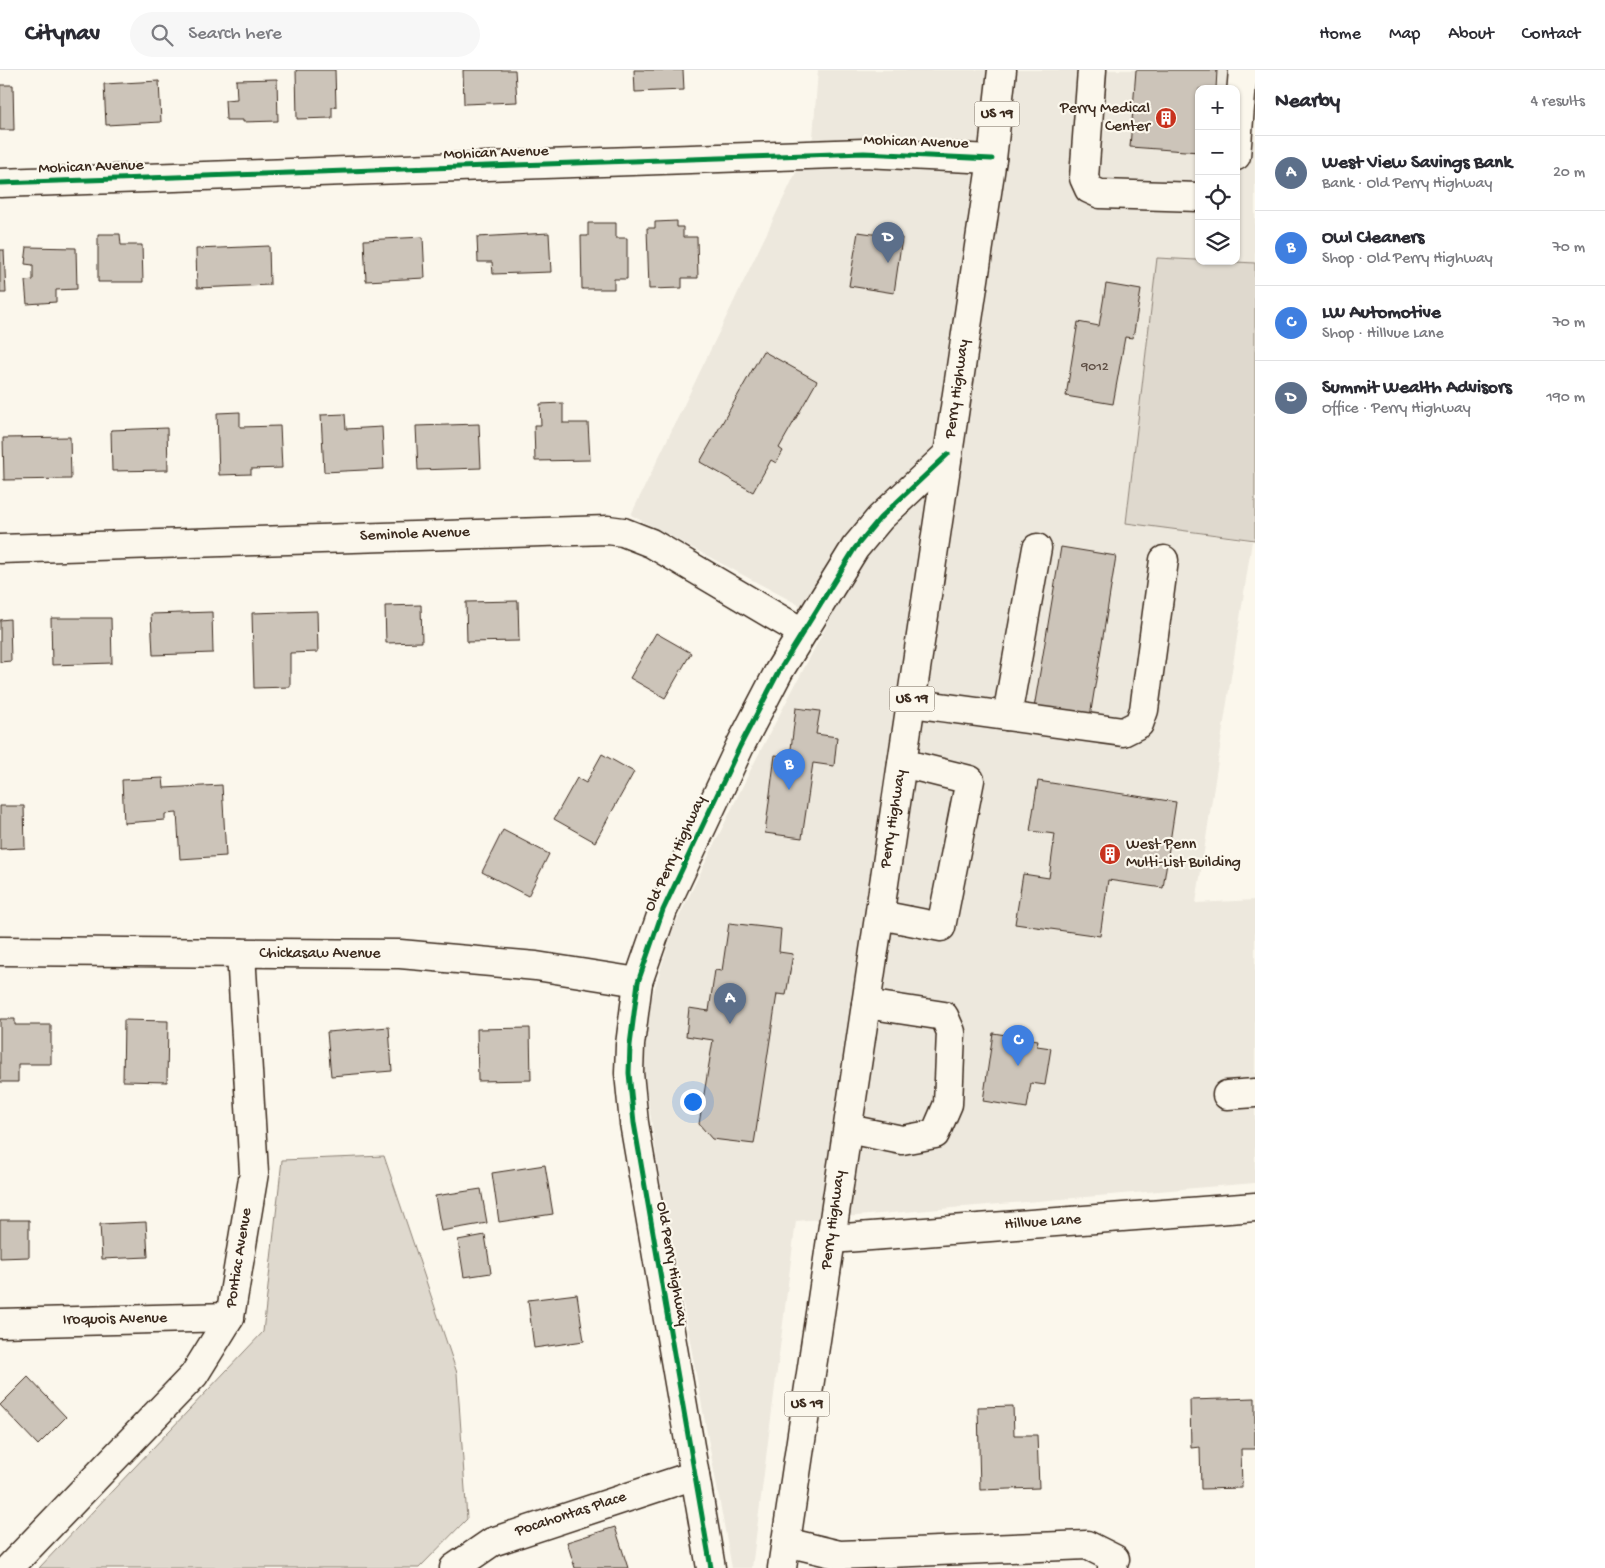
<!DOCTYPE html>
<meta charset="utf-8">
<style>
:root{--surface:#fff;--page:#f7f7f7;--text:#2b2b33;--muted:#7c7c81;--line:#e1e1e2;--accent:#ea580c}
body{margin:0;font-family:"Gochi Hand",sans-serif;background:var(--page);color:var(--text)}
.controls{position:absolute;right:15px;top:15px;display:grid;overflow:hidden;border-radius:10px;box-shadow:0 1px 4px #0004}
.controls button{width:45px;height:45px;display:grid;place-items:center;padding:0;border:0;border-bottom:1px solid var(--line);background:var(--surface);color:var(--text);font:25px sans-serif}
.you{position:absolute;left:692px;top:1031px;width:18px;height:18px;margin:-12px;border:4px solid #fff;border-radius:50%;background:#1a73e8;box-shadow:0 0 0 8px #1a73e833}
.badge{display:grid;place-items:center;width:32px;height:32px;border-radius:50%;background:var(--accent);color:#fff;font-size:16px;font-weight:700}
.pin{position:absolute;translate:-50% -41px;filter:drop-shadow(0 1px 2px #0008)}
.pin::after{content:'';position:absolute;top:26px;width:18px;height:15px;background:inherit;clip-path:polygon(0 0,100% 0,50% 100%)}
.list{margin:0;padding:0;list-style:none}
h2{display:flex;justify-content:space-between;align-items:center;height:65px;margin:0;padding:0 20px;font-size:21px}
h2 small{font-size:16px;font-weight:400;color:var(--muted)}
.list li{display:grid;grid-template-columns:32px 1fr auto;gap:15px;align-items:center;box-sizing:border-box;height:75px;padding:0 20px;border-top:1px solid var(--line)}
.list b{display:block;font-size:19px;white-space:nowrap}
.list p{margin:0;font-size:16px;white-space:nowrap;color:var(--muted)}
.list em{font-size:16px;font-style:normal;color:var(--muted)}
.icon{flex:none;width:28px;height:28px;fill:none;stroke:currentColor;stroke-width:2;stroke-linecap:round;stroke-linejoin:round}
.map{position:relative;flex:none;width:1255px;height:1498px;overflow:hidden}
header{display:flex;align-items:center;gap:30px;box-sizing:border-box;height:70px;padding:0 25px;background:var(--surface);border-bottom:1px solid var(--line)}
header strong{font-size:24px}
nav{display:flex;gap:28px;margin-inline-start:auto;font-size:18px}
.search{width:350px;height:45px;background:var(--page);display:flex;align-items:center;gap:12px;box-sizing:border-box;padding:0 18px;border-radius:28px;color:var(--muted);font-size:19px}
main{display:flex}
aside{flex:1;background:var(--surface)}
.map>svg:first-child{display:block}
.built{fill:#ede8dd}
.green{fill:#dfd9ce;stroke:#8d8276}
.building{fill:#ccc4b9;stroke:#3b2a1e}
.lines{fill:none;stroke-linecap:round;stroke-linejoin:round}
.minor-casing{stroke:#3b2a1e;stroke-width:31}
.major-casing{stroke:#3b2a1e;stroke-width:31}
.minor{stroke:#fbf7ec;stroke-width:28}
.major{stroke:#fbf7ec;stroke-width:28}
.cycleway-casing{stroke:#fbf7ec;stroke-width:8}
.cycleway{stroke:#00873e;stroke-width:5}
.labels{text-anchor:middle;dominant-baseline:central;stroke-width:4.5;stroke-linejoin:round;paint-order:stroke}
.number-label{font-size:14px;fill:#5f5045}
.shield{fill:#fbf7ec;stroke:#75685c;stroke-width:1}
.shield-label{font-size:15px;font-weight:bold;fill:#3b2a1e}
.poi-label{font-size:16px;fill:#3b2a1e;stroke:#fbf7ec;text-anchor:end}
.street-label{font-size:16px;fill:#3b2a1e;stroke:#fbf7ec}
</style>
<header>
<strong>Citynav</strong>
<div class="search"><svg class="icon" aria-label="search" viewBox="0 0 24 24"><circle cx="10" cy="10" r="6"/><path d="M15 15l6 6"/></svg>Search here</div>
<nav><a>Home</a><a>Map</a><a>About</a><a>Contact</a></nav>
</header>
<main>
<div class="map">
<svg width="1255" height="1498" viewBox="0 0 1255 1498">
<rect width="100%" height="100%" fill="#fbf7ec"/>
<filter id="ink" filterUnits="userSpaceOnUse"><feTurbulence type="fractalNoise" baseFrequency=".02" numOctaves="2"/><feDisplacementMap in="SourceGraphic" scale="10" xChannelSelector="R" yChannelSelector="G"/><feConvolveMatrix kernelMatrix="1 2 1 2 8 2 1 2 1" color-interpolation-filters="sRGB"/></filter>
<g filter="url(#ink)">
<polygon class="built" points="818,0 1255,0 1255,193 1216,191 1236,191 1236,19 1199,19 1199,190 1157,188 1126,452 1252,471 1196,833 1255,830 1255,1113 796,1151 752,1498 732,1498 660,1109 644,1003 648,940 673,859 753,695 829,551 631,445 813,67"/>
<g class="green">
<polygon points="1157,188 1255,193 1255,470 1126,453"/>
<polygon points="384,1086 457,1303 467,1449 419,1498 39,1498 263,1262 282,1090"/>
</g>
<g class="building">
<polygon points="296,0 335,0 336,37 332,37 332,48 297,49"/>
<polygon points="463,0 515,0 517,32 464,34"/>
<polygon points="634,0 683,0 684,20 635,22"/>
<polygon points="1136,0 1217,0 1216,19 1199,19 1199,82 1130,77"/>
<polygon points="277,9 278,51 243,52 243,50 226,50 225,30 237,29 236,10"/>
<polygon points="159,11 161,52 106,55 104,14"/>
<polygon points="0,15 13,15 14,60 0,60"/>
<polygon points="677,151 677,157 683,157 683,167 697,167 698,208 682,208 682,218 649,219 647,158 655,158 655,152"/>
<polygon points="588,153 616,153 616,168 627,168 627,209 614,209 614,219 582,219 581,166 588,166"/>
<polygon points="858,162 902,168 894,223 849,216"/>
<polygon points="549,163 551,202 493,204 492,192 478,192 477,167"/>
<polygon points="98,164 120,164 121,175 142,175 143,212 98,212"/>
<polygon points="423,167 425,208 366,211 364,170"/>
<polygon points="269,176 270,215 197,218 196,179"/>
<polygon points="27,177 76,178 77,219 56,220 56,232 27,234 25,211 33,210 33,195 25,194"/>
<polygon points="0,180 4,180 6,223 0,223"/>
<polygon points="1106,214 1141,220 1133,268 1125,267 1113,334 1066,326 1078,252 1099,256"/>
<polygon points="763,281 817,311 779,378 783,381 776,393 771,390 753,422 700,392"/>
<polygon points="563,333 563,353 588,353 590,390 535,391 534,355 541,355 540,334"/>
<polygon points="240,342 240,357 280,356 282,398 251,399 251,404 219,405 217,343"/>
<polygon points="345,344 346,359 382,357 384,399 324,402 321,345"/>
<polygon points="479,354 481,398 418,400 416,356"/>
<polygon points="167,358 168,400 112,401 111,360"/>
<polygon points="70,367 71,409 4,410 3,368"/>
<polygon points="1061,477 1116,486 1090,647 1034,638"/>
<polygon points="518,531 519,571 467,572 466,532"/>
<polygon points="421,535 422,572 386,573 385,536"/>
<polygon points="317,541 318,582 290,583 290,617 254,618 252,543"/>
<polygon points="212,542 213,583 153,585 151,544"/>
<polygon points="51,548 111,548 112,593 52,595"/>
<polygon points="10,549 11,591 0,592 0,550"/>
<polygon points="656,563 691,583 665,628 630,608"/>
<polygon points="796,638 820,641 816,664 837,667 834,696 813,693 802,768 765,763 775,685 790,687"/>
<polygon points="602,684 634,702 595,772 554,749 577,708 586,713"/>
<polygon points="163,708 164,718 222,715 226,786 180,789 177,743 165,744 165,750 124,753 122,710"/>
<polygon points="1038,711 1176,732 1163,818 1108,810 1100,866 1015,854 1023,804 1049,808 1055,764 1030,761"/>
<polygon points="0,736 24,736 25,778 0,779"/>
<polygon points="503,760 549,784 528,826 482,802"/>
<polygon points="729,853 781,859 779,882 793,884 786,925 777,924 754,1074 712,1069 699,1054 713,970 686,966 689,938 709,941 715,900 722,901"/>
<polygon points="0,949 15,949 15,955 51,955 51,994 18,994 18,1012 0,1012"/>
<polygon points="124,950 168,951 167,1012 123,1011"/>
<polygon points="389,957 392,1001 331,1006 327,962"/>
<polygon points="530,958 531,1010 478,1011 477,959"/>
<polygon points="993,963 1038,970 1037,976 1051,978 1045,1015 1031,1013 1027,1038 983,1031"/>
<polygon points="545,1095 553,1144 499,1152 492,1103"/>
<polygon points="481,1119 487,1153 441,1161 435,1126"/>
<polygon points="0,1150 29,1150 29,1187 0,1188"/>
<polygon points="146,1152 148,1187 102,1189 100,1154"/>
<polygon points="485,1165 491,1203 464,1207 458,1170"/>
<polygon points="577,1224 584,1271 534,1278 528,1230"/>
<polygon points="28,1307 66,1347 38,1375 0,1335"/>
<polygon points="1255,1328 1255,1379 1241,1379 1242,1418 1201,1419 1200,1377 1191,1378 1190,1330"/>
<polygon points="1013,1336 1014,1365 1037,1365 1039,1418 980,1420 978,1337"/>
<polygon points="615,1457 628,1498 575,1498 567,1472"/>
</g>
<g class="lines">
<g class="minor-casing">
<g id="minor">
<polyline points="1092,0 1084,108 1089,119 1100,124 1199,127"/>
<polyline points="1236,86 1243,0"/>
<polyline points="0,113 864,83 992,89"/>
<polyline points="0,479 608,460 623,462 651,473 802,562"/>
<polyline points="911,633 1123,662 1139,654 1144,640 1164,490"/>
<polyline points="1007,646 1037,478"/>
<polyline points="880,845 941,857 970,710 902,693"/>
<polyline points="0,881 400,884 536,896 638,912"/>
<polyline points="1227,1025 1255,1023"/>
<polyline points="848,1059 902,1070 935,1064 948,1034 951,962 944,946 866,934"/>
<polyline points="831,1169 1255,1137"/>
<polyline points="0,1253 230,1247"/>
<polyline points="786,1472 840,1485 1087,1475 1115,1489 1112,1498"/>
<polyline points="9,1498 194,1305 230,1247 254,1103 241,883"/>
<polyline points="454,1498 492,1472 695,1405"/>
<polyline points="711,1498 634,1053 629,1003 630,975 638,912 663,840 740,676 779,601 855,478 880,448 948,384"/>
</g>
</g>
<g class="major-casing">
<polyline id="major" points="782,1498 992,89 1002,0"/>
</g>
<use href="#minor" class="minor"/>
<use href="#major" class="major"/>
<g class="cycleway-casing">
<g id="cycleway">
<polyline points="0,113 864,83 992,89"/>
<polyline points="711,1498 634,1053 629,1003 630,975 638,912 663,840 740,676 779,601 855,478 880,448 948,384"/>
</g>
</g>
<use href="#cycleway" class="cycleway"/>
</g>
</g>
<defs>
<g id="building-disc" transform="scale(1.125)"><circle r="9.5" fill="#c8321e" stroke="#fbf7ec"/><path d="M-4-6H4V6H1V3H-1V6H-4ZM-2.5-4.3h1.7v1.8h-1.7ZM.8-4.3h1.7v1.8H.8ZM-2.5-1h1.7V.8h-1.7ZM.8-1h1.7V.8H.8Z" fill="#fff"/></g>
</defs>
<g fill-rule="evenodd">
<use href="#building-disc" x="1166" y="48"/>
<use href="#building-disc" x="1110" y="784"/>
</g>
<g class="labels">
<g class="number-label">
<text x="1095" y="297">9012</text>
</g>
<g class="shield">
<rect x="974.5" y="31.5" width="45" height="25" rx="4"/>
<rect x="889.5" y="616.5" width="45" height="25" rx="4"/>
<rect x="784.5" y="1321.5" width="45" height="25" rx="4"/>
</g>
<g class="shield-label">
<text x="997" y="44">US 19</text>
<text x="912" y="629">US 19</text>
<text x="807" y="1334">US 19</text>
</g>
<g class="poi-label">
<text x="1150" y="39">Perry Medical<tspan x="1150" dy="18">Center</tspan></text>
<text x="1126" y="775" text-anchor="start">West Penn<tspan x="1126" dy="18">Multi-List Building</tspan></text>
</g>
<g class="street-label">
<text transform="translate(916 73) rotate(2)">Mohican Avenue</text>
<text transform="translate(496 84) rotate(-2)">Mohican Avenue</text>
<text transform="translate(91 98) rotate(-2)">Mohican Avenue</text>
<text transform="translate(958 319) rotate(-82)">Perry Highway</text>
<text transform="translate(415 465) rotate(-2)">Seminole Avenue</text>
<text transform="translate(894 749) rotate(-81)">Perry Highway</text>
<text transform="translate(676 784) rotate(-65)">Old Perry Highway</text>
<text x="320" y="884">Chickasaw Avenue</text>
<text transform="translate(834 1150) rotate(-82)">Perry Highway</text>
<text transform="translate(1043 1153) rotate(-4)">Hillvue Lane</text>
<text transform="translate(240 1188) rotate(-81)">Pontiac Avenue</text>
<text transform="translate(671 1194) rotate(80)">Old Perry Highway</text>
<text transform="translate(115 1250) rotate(-1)">Iroquois Avenue</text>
<text transform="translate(571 1445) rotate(-18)">Pocahontas Place</text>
</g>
</g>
</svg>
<div class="controls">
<button>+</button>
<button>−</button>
<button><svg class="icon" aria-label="locate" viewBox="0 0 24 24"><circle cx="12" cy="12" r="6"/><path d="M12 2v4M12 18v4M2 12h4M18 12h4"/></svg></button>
<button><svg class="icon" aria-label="layers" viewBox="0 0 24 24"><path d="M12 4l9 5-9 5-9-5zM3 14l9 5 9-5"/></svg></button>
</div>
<div class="you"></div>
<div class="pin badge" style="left:730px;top:954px;background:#5c6f8a">A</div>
<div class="pin badge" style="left:789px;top:720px;background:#3f7fe0">B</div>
<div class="pin badge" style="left:1018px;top:996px;background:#3f7fe0">C</div>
<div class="pin badge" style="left:888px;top:193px;background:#5c6f8a">D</div>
</div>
<aside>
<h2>Nearby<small>4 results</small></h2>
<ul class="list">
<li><span class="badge" style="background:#5c6f8a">A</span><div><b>West View Savings Bank</b><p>Bank · Old Perry Highway</p></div><em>20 m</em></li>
<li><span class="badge" style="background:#3f7fe0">B</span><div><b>Owl Cleaners</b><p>Shop · Old Perry Highway</p></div><em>70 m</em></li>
<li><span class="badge" style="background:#3f7fe0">C</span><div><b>LW Automotive</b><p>Shop · Hillvue Lane</p></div><em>70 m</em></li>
<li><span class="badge" style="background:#5c6f8a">D</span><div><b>Summit Wealth Advisors</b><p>Office · Perry Highway</p></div><em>190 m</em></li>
</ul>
</aside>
</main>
